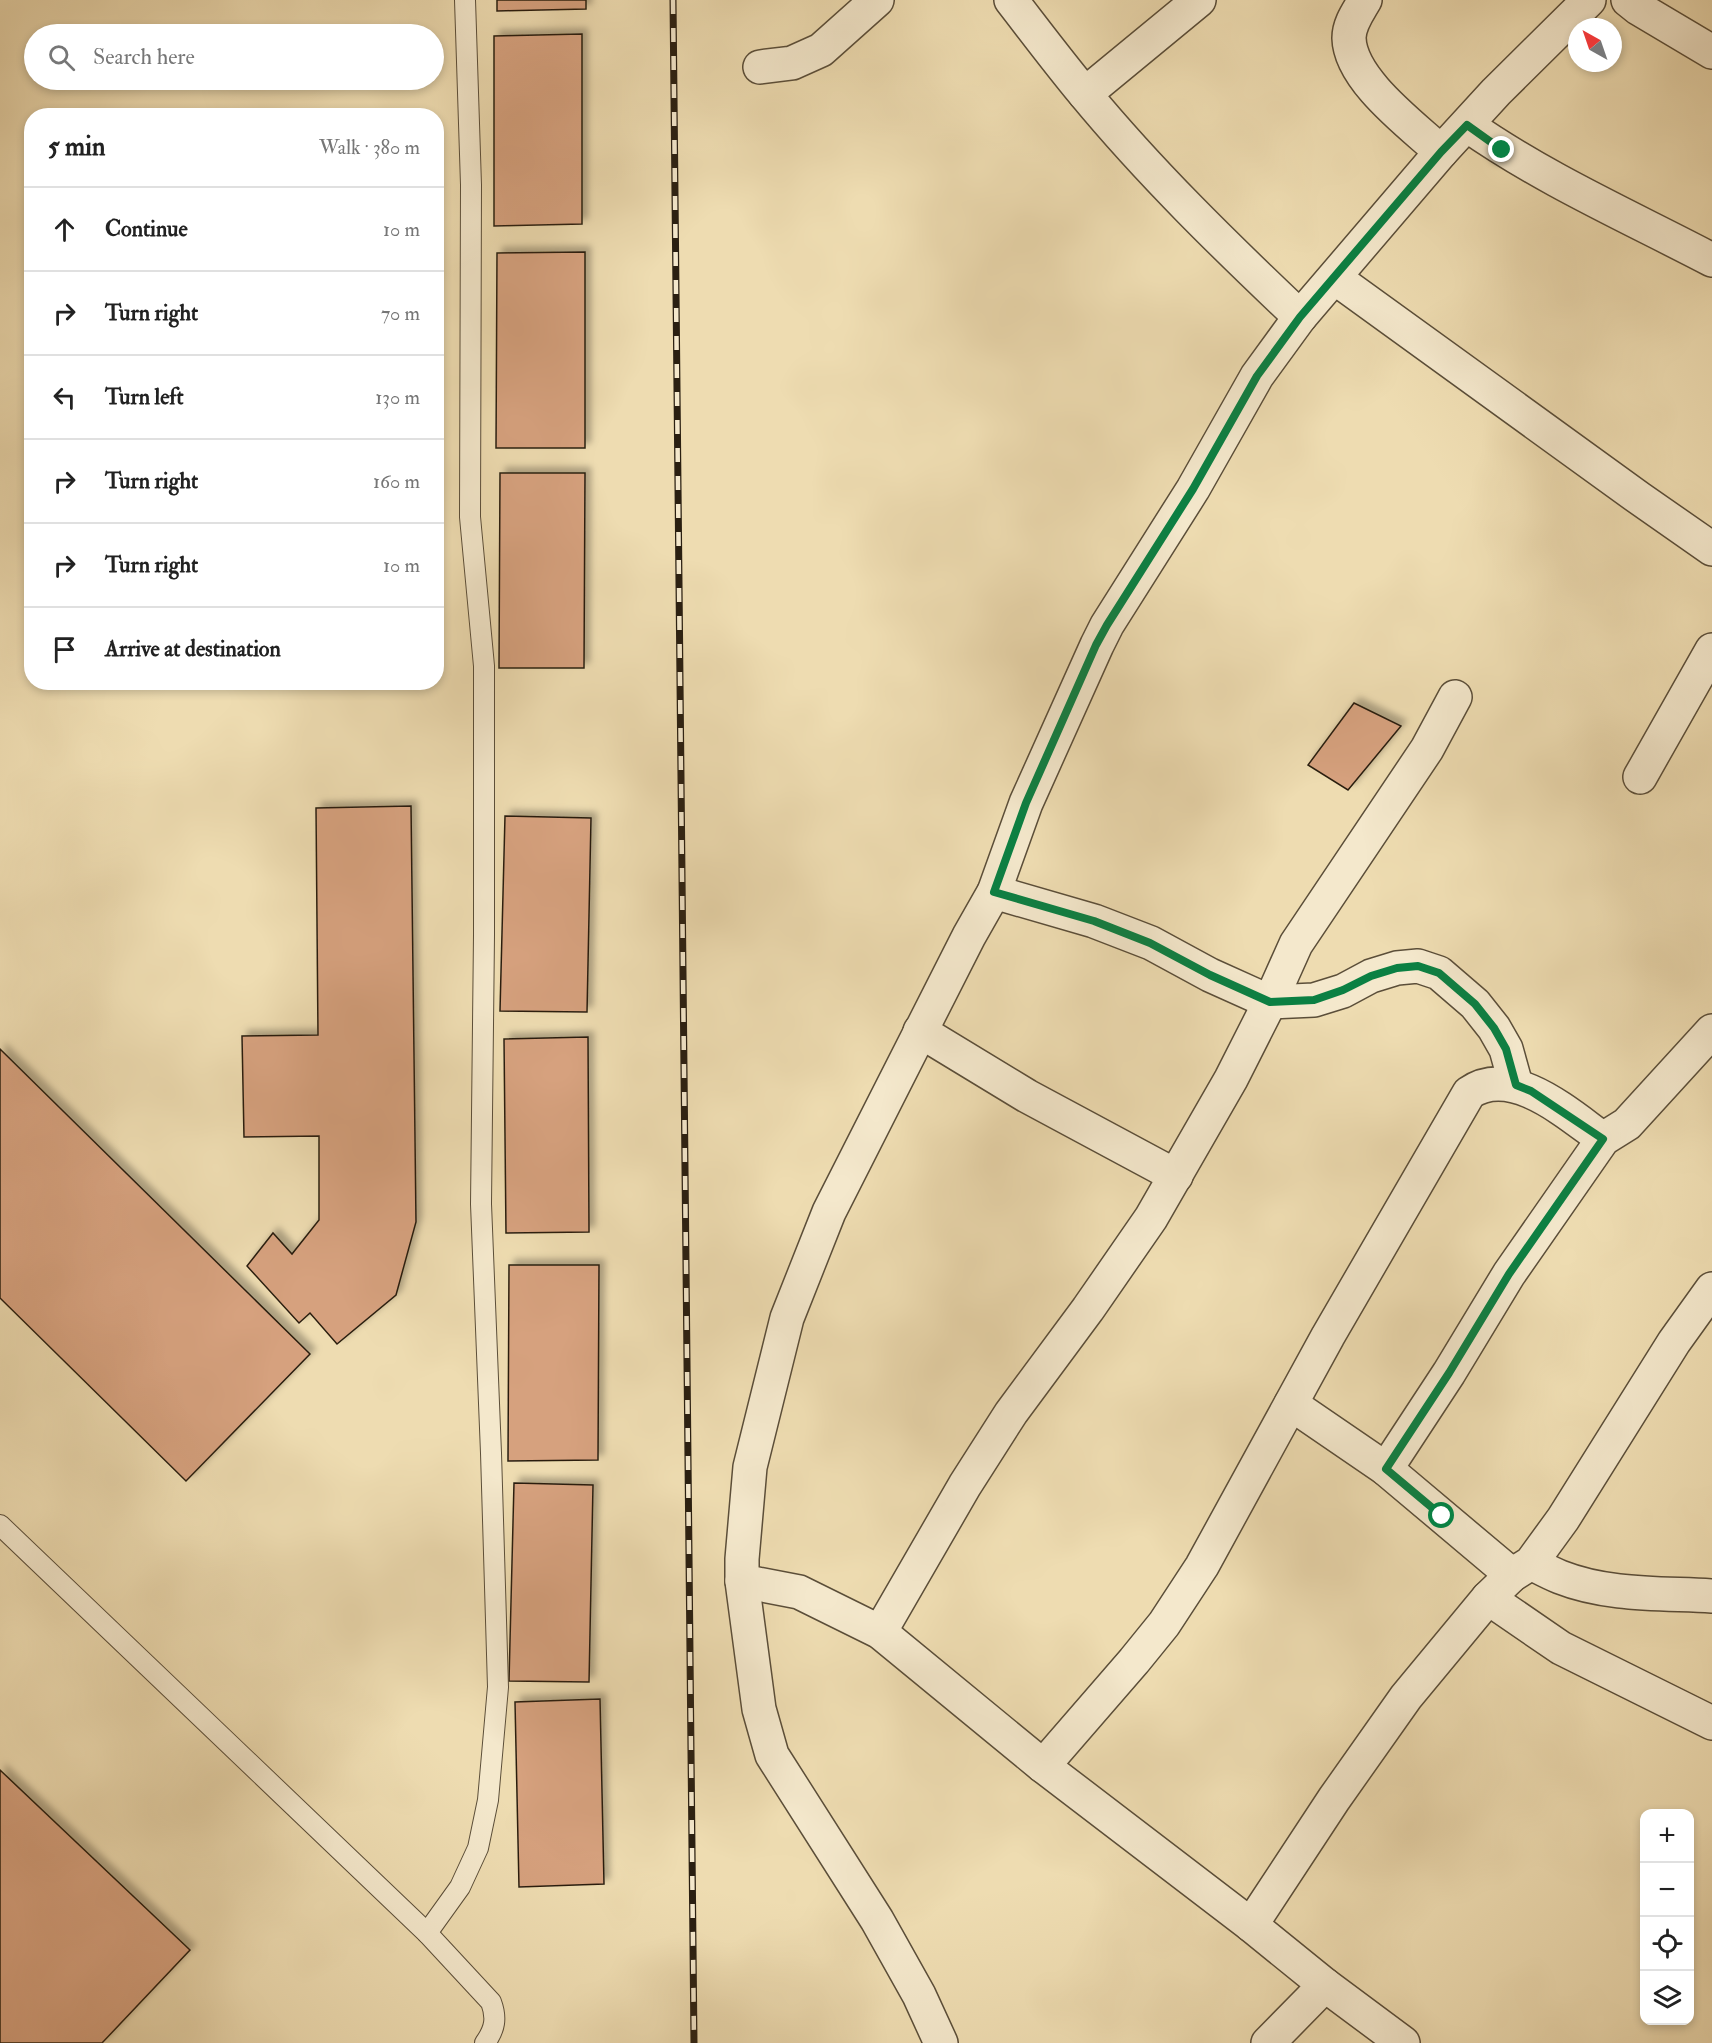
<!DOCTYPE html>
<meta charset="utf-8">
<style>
:root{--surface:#fff;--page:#f6f6f6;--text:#222;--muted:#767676;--line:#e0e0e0}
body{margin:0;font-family:"IM FELL Double Pica",serif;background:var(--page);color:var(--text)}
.controls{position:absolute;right:18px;bottom:18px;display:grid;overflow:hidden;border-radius:12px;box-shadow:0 3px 9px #0003}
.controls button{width:54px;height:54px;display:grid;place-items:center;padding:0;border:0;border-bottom:2px solid var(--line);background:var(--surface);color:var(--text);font:30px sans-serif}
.compass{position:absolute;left:1568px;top:18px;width:54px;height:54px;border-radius:50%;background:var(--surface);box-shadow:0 3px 9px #0003;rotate:320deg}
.stop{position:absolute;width:18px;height:18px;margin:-14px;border:4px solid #0b8043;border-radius:50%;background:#fff}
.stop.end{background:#0b8043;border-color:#fff;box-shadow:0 2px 6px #0008}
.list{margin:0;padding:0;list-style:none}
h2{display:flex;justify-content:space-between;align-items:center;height:78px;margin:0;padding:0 24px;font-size:26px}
h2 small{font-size:20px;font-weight:400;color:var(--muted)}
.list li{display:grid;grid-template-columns:39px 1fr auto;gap:18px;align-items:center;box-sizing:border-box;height:84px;padding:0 24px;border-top:2px solid var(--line)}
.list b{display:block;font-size:22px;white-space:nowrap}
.list em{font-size:20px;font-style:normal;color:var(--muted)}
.icon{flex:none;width:33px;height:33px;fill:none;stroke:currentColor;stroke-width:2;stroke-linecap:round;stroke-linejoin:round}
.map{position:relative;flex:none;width:1712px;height:2043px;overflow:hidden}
.search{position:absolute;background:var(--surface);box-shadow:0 3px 9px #0003;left:24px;top:24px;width:420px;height:66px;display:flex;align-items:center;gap:15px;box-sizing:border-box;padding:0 21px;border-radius:33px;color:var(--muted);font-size:22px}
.panel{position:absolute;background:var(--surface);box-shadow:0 3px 9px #0003;left:24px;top:108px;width:420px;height:582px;border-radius:24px}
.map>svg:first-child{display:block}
.building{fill:#d6a17e;stroke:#2a1f11;stroke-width:1.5;filter:url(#shadow)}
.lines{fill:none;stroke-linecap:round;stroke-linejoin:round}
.lane-casing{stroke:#5b4e39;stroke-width:22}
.street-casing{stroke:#5b4e39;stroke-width:36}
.lane{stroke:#f4e8cc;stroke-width:20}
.street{stroke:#f4e8cc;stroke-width:33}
.rail-casing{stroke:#2a1f11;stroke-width:7}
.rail{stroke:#f4e8cc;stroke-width:4.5;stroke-dasharray:14;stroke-linecap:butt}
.route{stroke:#0b8043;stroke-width:8}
</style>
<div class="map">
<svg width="1712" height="2043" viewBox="0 0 1712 2043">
<defs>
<filter id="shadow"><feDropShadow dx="5.5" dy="-5.5" stdDeviation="3" flood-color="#0004"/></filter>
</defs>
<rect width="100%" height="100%" fill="#eedcb1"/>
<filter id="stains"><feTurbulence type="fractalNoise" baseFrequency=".00333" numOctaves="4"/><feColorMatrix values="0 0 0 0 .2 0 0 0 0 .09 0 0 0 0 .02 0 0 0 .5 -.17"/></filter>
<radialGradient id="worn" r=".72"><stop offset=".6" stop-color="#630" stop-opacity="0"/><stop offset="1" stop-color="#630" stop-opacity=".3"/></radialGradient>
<g class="building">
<polygon points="497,0 586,0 586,9 497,11"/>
<polygon points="582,34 582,224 494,226 494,36"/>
<polygon points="585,252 585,448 496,448 497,253"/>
<polygon points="500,473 585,473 584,668 499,668"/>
<polygon points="1354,703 1401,726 1348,790 1308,765"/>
<polygon points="411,806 416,1222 396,1295 337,1344 310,1313 299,1323 247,1266 273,1233 292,1254 319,1220 319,1136 244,1137 242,1036 318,1035 316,808"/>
<polygon points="505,816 591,818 587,1012 500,1011"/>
<polygon points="588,1037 589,1232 506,1233 504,1039"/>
<polygon points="0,1049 310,1354 186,1481 0,1298"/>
<polygon points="509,1265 599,1265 598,1460 508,1461"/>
<polygon points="514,1483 593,1485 589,1682 509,1681"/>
<polygon points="600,1699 604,1884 519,1887 515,1702"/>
<polygon points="0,1770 190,1950 102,2043 0,2043"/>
</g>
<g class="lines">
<g class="lane-casing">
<g id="lane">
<path d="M 0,1525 L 427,1933 L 491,2002 C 497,2018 495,2029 485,2043"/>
<polyline points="427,1933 460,1887 478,1848 488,1800 498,1687 491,1453 481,1204 484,935 484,666 470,517 471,185 465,0"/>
</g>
</g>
<g class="street-casing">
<g id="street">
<path d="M 1011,0 C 1035,31 1059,63 1084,93 C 1150,173 1225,246 1300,317"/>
<path d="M 1365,0 C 1358,12 1349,24 1349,38 C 1350,80 1412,125 1441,152"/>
<polyline points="1628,0 1638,8 1712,52"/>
<polyline points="760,67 792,63 821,50 877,0"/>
<polyline points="1085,94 1199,0"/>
<path d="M 1467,125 C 1544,179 1630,217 1712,260"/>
<polyline points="1335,278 1639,498 1712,549"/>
<polyline points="1640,777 1712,650"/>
<polyline points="994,892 1094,921 1151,943 1210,975 1270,1002 1314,1000 1343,991 1371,976 1397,968 1418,966 1439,973 1475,1004 1494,1028 1506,1049 1516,1085"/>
<polyline points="920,1031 1027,1096 1176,1176"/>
<polyline points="1291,1404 1386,1469 1512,1575"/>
<polyline points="1386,1469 1449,1373 1509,1274 1603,1139 1627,1124 1712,1031"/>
<path d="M 1531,1563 C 1541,1568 1550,1573 1560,1577 C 1608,1596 1662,1593 1712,1596"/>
<polyline points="742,1581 799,1592 880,1632 1043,1766 1251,1925 1325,1985 1403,2043"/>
<polyline points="1488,1598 1561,1648 1712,1723"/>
<polyline points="880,1632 965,1485 1011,1413 1088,1309 1151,1218 1231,1079 1270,1002 1296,944 1427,749 1455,697"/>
<path d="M 1043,1766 L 1134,1661 L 1164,1624 L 1202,1566 L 1328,1336 L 1469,1093 C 1512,1063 1569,1115 1603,1139"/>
<polyline points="1251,1925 1334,1799 1406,1697 1488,1598 1512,1575 1531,1563 1563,1519 1674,1342 1712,1289"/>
<polyline points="941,2043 919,1995 877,1920 772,1755 759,1709 742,1581 742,1559 750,1467 787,1318 829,1212 969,936 994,892 1026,803 1097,645 1107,625 1193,489 1257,376 1300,317 1441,152 1496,92 1589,0"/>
<polyline points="1268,2043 1325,1985"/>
</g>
</g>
<use href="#lane" class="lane"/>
<use href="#street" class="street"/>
<g class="rail-casing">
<polyline id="rail" points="673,0 694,2043"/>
</g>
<use href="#rail" class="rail"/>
</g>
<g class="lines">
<polyline class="route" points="1442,1516 1386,1469 1449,1373 1509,1274 1603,1139 1531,1091 1516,1085 1506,1049 1494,1028 1475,1004 1439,973 1418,966 1397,968 1371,976 1343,990 1314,1000 1270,1002 1210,975 1150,943 1094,921 994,892 1026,803 1096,645 1107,625 1193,489 1257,376 1300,317 1441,152 1467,125 1502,150"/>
</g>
<rect width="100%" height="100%" filter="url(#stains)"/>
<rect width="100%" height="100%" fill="url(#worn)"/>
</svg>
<div class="controls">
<button>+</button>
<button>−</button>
<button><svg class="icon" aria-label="locate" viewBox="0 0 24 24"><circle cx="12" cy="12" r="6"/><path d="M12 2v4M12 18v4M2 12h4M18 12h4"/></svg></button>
<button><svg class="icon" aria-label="layers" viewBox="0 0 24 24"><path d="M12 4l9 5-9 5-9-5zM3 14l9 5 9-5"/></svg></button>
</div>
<svg class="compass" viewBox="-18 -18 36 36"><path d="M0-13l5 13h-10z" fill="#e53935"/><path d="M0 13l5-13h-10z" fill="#767676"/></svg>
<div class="stop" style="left:1442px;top:1516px"></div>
<div class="stop end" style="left:1502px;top:150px"></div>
<div class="search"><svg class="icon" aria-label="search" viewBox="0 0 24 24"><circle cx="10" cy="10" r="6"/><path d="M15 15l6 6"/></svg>Search here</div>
<section class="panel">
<h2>5 min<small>Walk · 380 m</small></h2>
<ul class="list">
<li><svg class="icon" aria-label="ahead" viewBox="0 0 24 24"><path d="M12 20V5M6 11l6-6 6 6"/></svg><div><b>Continue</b></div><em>10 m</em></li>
<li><svg class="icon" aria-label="right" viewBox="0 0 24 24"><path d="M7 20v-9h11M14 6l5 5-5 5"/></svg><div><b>Turn right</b></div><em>70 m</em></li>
<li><svg class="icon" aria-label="left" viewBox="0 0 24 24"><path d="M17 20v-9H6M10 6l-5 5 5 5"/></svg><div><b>Turn left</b></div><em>130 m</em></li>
<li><svg class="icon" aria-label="right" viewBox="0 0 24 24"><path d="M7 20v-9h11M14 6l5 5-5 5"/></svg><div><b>Turn right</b></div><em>160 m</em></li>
<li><svg class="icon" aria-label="right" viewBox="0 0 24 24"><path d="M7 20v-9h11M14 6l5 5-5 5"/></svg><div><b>Turn right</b></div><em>10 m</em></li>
<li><svg class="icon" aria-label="arrive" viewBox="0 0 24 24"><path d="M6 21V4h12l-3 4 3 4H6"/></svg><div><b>Arrive at destination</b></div></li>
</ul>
</section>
</div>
